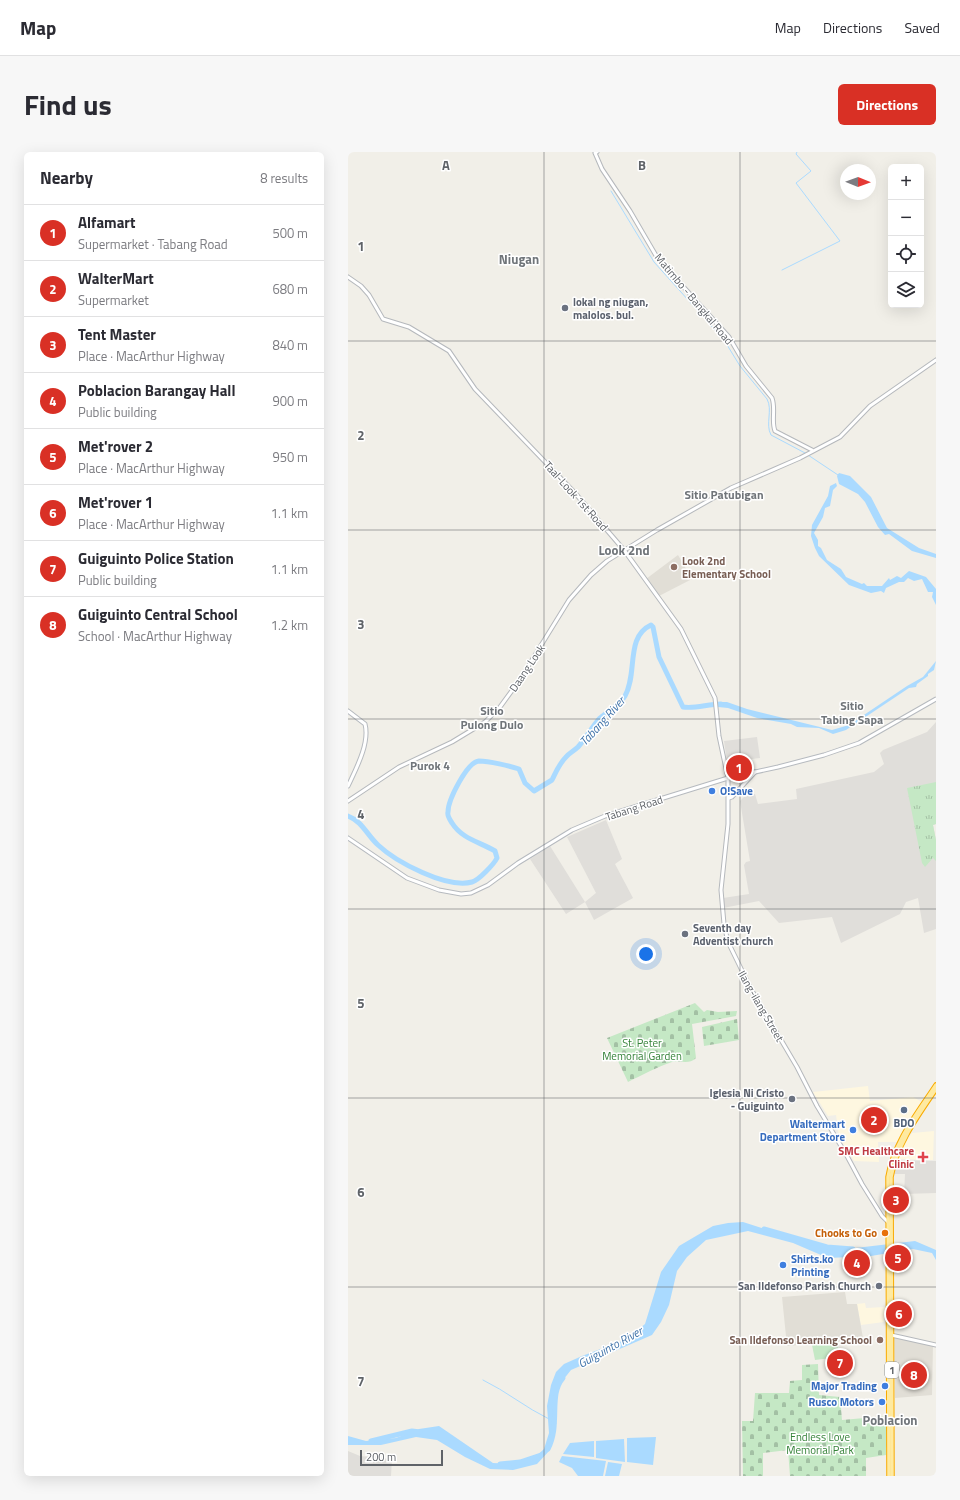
<!DOCTYPE html>
<meta charset="utf-8">
<style>
:root{--surface:#fff;--page:#f7f7f7;--text:#2b2b33;--muted:#7c7c81;--line:#e1e1e2;--accent:#d93025}
body{margin:0;font-family:"Titillium Web",sans-serif;background:var(--page);color:var(--text)}
.controls{position:absolute;right:12px;top:12px;display:grid;overflow:hidden;border-radius:6px;box-shadow:0 4px 16px #0002}
.controls button{width:36px;height:36px;display:grid;place-items:center;padding:0;border:0;border-bottom:1px solid var(--line);background:var(--surface);color:var(--text);font:20px sans-serif}
.compass{position:absolute;left:492px;top:12px;width:36px;height:36px;border-radius:50%;background:var(--surface);box-shadow:0 4px 16px #0002;rotate:91deg}
.scale{position:absolute;left:12px;bottom:10px;width:83px;box-sizing:border-box;padding-left:4px;border:2px solid #5f6368;border-top:0;font-size:11px;line-height:14px;white-space:nowrap;color:#5f6368;-webkit-text-stroke:3px #fff;paint-order:stroke}
.you{position:absolute;left:298px;top:802px;width:14px;height:14px;margin:-10px;border:3px solid #fff;border-radius:50%;background:#1a73e8;box-shadow:0 0 0 6px #1a73e833}
.badge{display:grid;place-items:center;width:26px;height:26px;border-radius:50%;background:var(--accent);color:#fff;font-size:13px;font-weight:700}
.pin{position:absolute;translate:-50% -50%;border:2px solid #fff;box-shadow:0 1px 4px #0006}
.list{margin:0;padding:0;list-style:none}
h2{display:flex;justify-content:space-between;align-items:center;height:52px;margin:0;padding:0 16px;font-size:17px}
h2 small{font-size:13px;font-weight:400;color:var(--muted)}
.list li{display:grid;grid-template-columns:26px 1fr auto;gap:12px;align-items:center;box-sizing:border-box;height:56px;padding:0 16px;border-top:1px solid var(--line)}
.list b{display:block;font-size:15px;white-space:nowrap}
.list p{margin:0;font-size:13px;white-space:nowrap;color:var(--muted)}
.list em{font-size:13px;font-style:normal;color:var(--muted)}
.icon{flex:none;width:22px;height:22px;fill:none;stroke:currentColor;stroke-width:2;stroke-linecap:round;stroke-linejoin:round}
.map{position:relative;flex:none;width:588px;height:1324px;overflow:hidden;border-radius:6px}
header{display:flex;align-items:center;gap:24px;box-sizing:border-box;height:56px;padding:0 20px;background:var(--surface);border-bottom:1px solid var(--line)}
header strong{font-size:19px}
nav{display:flex;gap:22px;margin-inline-start:auto;font-size:14px}
.intro{display:flex;align-items:center;justify-content:space-between;box-sizing:border-box;height:96px;padding:0 24px}
h1{margin:0;font-size:28px}
.button{padding:10px 18px;border-radius:6px;background:var(--accent);color:#fff;font-size:14px;font-weight:700}
main{display:flex;gap:24px;padding:0 24px}
aside{flex:1;background:var(--surface);border-radius:6px;box-shadow:0 4px 16px #0002}
.map>svg:first-child{display:block}
.commercial{fill:#fef7e0}
.industrial{fill:#e0deda}
.education{fill:#e1ded6}
.grass{fill:url(#grass-tufts)}
.cemetery{fill:url(#cemetery-stones)}
.park{fill:#c5e8c5}
.water{fill:#aadaff}
.lines{fill:none;stroke-linecap:round;stroke-linejoin:round}
.stream{stroke:#aadaff;stroke-width:1}
.river{stroke:#aadaff;stroke-width:5}
.tertiary-casing{stroke:#b5b8bc;stroke-width:5}
.secondary-casing{stroke:#b6babf;stroke-width:5}
.trunk-casing{stroke:#f9ab00;stroke-width:5.5}
.tertiary{stroke:#fff;stroke-width:3}
.secondary{stroke:#fff;stroke-width:3}
.trunk{stroke:#feeaa1;stroke-width:3.5}
.grid{fill:none;stroke:#5f6368;stroke-width:1;stroke-opacity:0.55}
.worship-dot{fill:#6b7280;stroke:#fff;stroke-width:1.5}
.education-dot{fill:#8d6e63;stroke:#fff;stroke-width:1.5}
.shop-dot{fill:#3f7fe0;stroke:#fff;stroke-width:1.5}
.service-dot{fill:#5c6f8a;stroke:#fff;stroke-width:1.5}
.health-dot{fill:#e0444e;stroke:#fff;stroke-width:1.5}
.food-dot{fill:#e8710a;stroke:#fff;stroke-width:1.5}
.labels{text-anchor:middle;dominant-baseline:central;stroke-width:3;stroke-linejoin:round;paint-order:stroke}
.shield{fill:#fff;stroke:#8f9295;stroke-width:1}
.shield-label{font-size:10px;font-weight:bold;fill:#5f6368}
.street-label{font-size:11px;fill:#5f6368;stroke:#fff}
.worship-label{font-size:11px;font-weight:bold;fill:#5b616d;stroke:#fff;text-anchor:start}
.education-label{font-size:11px;font-weight:bold;fill:#785e54;stroke:#fff;text-anchor:start}
.shop-label{font-size:11px;font-weight:bold;fill:#366cbe;stroke:#fff;text-anchor:end}
.park-label{font-size:11px;fill:#348238;stroke:#fff}
.service-label{font-size:11px;font-weight:bold;fill:#4e5e75;stroke:#fff}
.health-label{font-size:11px;font-weight:bold;fill:#be3a42;stroke:#fff;text-anchor:end}
.food-label{font-size:11px;font-weight:bold;fill:#c56008;stroke:#fff;text-anchor:end}
.neighbourhood-label{font-size:12px;font-weight:bold;fill:#70757a;stroke:#fff}
.water-label{font-size:12px;font-style:italic;fill:#4174aa;stroke:#fff}
.quarter-label{font-size:13px;font-weight:bold;fill:#70757a;stroke:#fff}
.grid-label{font-size:13px;text-anchor:middle;font-weight:bold;fill:#5f6368;stroke:#fff;stroke-width:3;stroke-linejoin:round;paint-order:stroke}
</style>
<header>
<strong>Map</strong>
<nav><a>Map</a><a>Directions</a><a>Saved</a></nav>
</header>
<div class="intro"><h1>Find us</h1><a class="button">Directions</a></div>
<main>
<aside>
<h2>Nearby<small>8 results</small></h2>
<ul class="list">
<li><span class="badge">1</span><div><b>Alfamart</b><p>Supermarket · Tabang Road</p></div><em>500 m</em></li>
<li><span class="badge">2</span><div><b>WalterMart</b><p>Supermarket</p></div><em>680 m</em></li>
<li><span class="badge">3</span><div><b>Tent Master</b><p>Place · MacArthur Highway</p></div><em>840 m</em></li>
<li><span class="badge">4</span><div><b>Poblacion Barangay Hall</b><p>Public building</p></div><em>900 m</em></li>
<li><span class="badge">5</span><div><b>Met'rover 2</b><p>Place · MacArthur Highway</p></div><em>950 m</em></li>
<li><span class="badge">6</span><div><b>Met'rover 1</b><p>Place · MacArthur Highway</p></div><em>1.1 km</em></li>
<li><span class="badge">7</span><div><b>Guiguinto Police Station</b><p>Public building</p></div><em>1.1 km</em></li>
<li><span class="badge">8</span><div><b>Guiguinto Central School</b><p>School · MacArthur Highway</p></div><em>1.2 km</em></li>
</ul>
</aside>
<div class="map">
<svg width="588" height="1324" viewBox="0 0 588 1324">
<defs>
<pattern id="grass-tufts" width="24" height="20" patternUnits="userSpaceOnUse"><rect width="24" height="20" fill="#c5e8c5"/><path d="M3 7l-1-3M5 7V3M7 7l1-3M15 17l-1-3M17 17v-4M19 17l1-3" fill="none" stroke="#a3c0a4"/></pattern>
<pattern id="cemetery-stones" width="16" height="16" patternUnits="userSpaceOnUse"><rect width="16" height="16" fill="#c5e8c5"/><path d="M2 7V4a2 2 0 0 1 4 0v3zM10 15v-3a2 2 0 0 1 4 0v3z" fill="#a3c0a4"/></pattern>
</defs>
<rect width="100%" height="100%" fill="#f1efe8"/>
<g class="commercial">
<polygon points="520,934 522,949 565,945 574,950 549,990 530,990 531,1010 506,1009 491,985 488,963 480,964 465,940"/>
<polygon points="586,979 585,1008 551,1007 555,994 564,981"/>
<polygon points="517,1151 518,1156 537,1155 536,1170 513,1173 509,1152"/>
</g>
<g class="industrial">
<polygon points="588,570 588,672 585,673 588,688 588,777 576,781 570,746 558,750 552,762 493,791 484,765 431,771 411,749 375,756 375,746 401,742 396,713 398,710 402,709 392,649 396,645 407,642 410,652 449,647 448,637 526,620 536,612 532,601 535,598 579,580"/>
<polygon points="409,585 412,606 379,610 376,589"/>
<polygon points="258,668 274,707 267,712 285,746 246,768 237,750 218,762 182,707 202,694 237,750 248,741 219,685"/>
<polygon points="550,1008 588,1009 588,1041 556,1042 557,1022 546,1022"/>
<polygon points="0,1299 12,1304 44,1307 43,1324 0,1324"/>
</g>
<g class="education">
<polygon points="330,403 344,427 311,444 298,427"/>
<polygon points="497,1140 499,1152 509,1152 515,1186 500,1189 439,1194 434,1145"/>
<polygon points="546,1184 585,1192 584,1243 547,1246"/>
</g>
<polygon class="grass" points="588,630 588,672 585,673 588,688 588,709 585,706 577,715 574,711 559,636"/>
<g class="cemetery">
<path d="M 347,851 L 356,860 L 359,858 L 370,860 L 389,859 L 388,864 L 344,872 L 348,906 C 341,913 332,908 324,910 C 309,915 294,923 280,930 L 259,886 Z"/>
<polygon points="389,867 391,888 356,894 354,875"/>
<polygon points="470,1212 471,1243 492,1245 494,1268 539,1264 538,1303 518,1306 518,1324 442,1324 440,1298 415,1301 415,1324 395,1324 394,1269 405,1269 407,1241 441,1241 442,1229 454,1228 454,1213"/>
</g>
<polygon class="park" points="489,1189 491,1205 467,1208 464,1193"/>
<g class="water">
<polygon points="491,321 502,324 523,345 539,376 571,396 588,402 588,406 564,399 541,382 537,383 530,375 517,350 510,342 491,332 489,324"/>
<polygon points="488,331 489,334 485,338 482,354 477,356 475,365 466,381 470,388 470,394 473,396 479,408 493,417 498,425 514,432 516,431 519,434 534,434 541,426 542,428 549,424 553,426 561,419 578,425 588,437 588,453 584,445 585,440 580,440 574,427 566,429 560,426 556,430 551,430 538,436 536,441 533,439 523,441 501,433 471,404 467,396 463,384 464,373 480,344 482,334"/>
<polygon points="588,509 586,518 580,522 580,524 569,532 568,535 561,536 498,578 485,582 471,576 449,575 443,572 409,566 380,556 370,555 369,550 379,550 399,557 484,578 501,573 559,534 575,525"/>
<polygon points="395,1070 476,1096 499,1097 567,1089 588,1098 588,1108 584,1101 565,1097 523,1104 480,1106 445,1091 400,1079 358,1088 339,1105 329,1119 321,1153 313,1170 304,1183 223,1218 211,1233 205,1254 205,1281 202,1298 189,1312 165,1318 142,1317 117,1305 89,1288 68,1285 33,1293 0,1293 0,1284 18,1289 48,1286 71,1277 91,1274 145,1311 165,1312 184,1308 196,1297 201,1281 199,1254 203,1233 208,1220 216,1212 234,1204 279,1187 297,1172 313,1120 331,1094 365,1074 380,1071"/>
<polygon points="308,1285 305,1313 279,1310 279,1286"/>
<polygon points="276,1287 277,1310 248,1306 248,1289"/>
<polygon points="246,1289 246,1305 215,1302 222,1291"/>
<polygon points="214,1304 258,1309 255,1324 230,1324 224,1316 211,1310"/>
<polygon points="260,1310 274,1312 271,1324 257,1324"/>
</g>
<g class="lines">
<g class="stream">
<path d="M 263,39 L 306,110 L 376,188 L 392,214 L 419,247 C 425,258 417,272 423,283 L 457,301"/>
<polyline points="434,118 492,89 448,31 463,19 448,2 449,0"/>
<polyline points="460,303 490,323"/>
<path d="M 135,1228 C 158,1239 178,1256 201,1267"/>
<polyline points="204,1269 208,1271"/>
</g>
<g class="river">
<path d="M 0,664 C 14,669 19,683 30,693 C 48,710 99,737 124,730 C 131,728 146,712 149,706 L 147,699 C 132,690 114,687 104,671 C 102,668 99,663 100,660 C 100,648 119,610 131,609 C 141,609 162,614 171,617 L 177,631 L 186,639 L 204,628 C 208,620 211,612 218,605 C 221,601 226,599 230,595 C 238,586 244,575 252,566 C 261,558 271,554 277,544 C 290,521 277,485 303,473 L 305,475 L 311,505 L 335,555 C 347,557 360,552 373,552"/>
<polyline points="416,1077 479,1095 505,1097"/>
<polyline points="23,1289 64,1279 72,1280"/>
<path d="M 200,1297 C 213,1273 200,1243 215,1226"/>
<polyline points="152,1312 172,1310 193,1303"/>
</g>
<g class="tertiary-casing">
<g id="tertiary">
<path d="M 249,0 L 247,1 L 254,17 L 282,59 L 310,107 L 381,185 L 398,214 L 424,246 C 428,257 423,269 427,279 L 464,298"/>
<polyline points="0,125 13,134 21,143 35,167 61,175 101,199 127,237 227,341 276,398 333,477 367,546 371,584 380,626 380,672 373,738 376,772 380,790 403,837 449,915 469,954 499,1004 514,1032 534,1064 542,1072"/>
<polyline points="381,646 384,645 407,620"/>
<polyline points="0,649 51,615 104,590 137,570 152,555 171,529 221,448 243,423 259,409 309,378 383,336 452,306 492,285 522,254 588,208"/>
<polyline points="543,1183 588,1193"/>
</g>
</g>
<g class="secondary-casing">
<g id="secondary">
<path d="M 0,559 L 17,572 C 22,591 8,617 0,634"/>
<polyline points="0,686 59,726 91,738 113,742 123,741 140,733 170,711 224,678 257,664 380,626 430,615 476,603 511,591 588,547"/>
</g>
</g>
<g class="trunk-casing">
<g id="trunk">
<path d="M 541,1324 L 540,1025 C 546,990 569,962 588,933"/>
<path d="M 544,1324 L 543,1025 C 549,992 569,965 588,937"/>
</g>
</g>
<use href="#tertiary" class="tertiary"/>
<use href="#secondary" class="secondary"/>
<use href="#trunk" class="trunk"/>
</g>
<path class="grid" d="M 196,0 L 196,1324M 392,0 L 392,1324M 0,189 L 588,189M 0,378 L 588,378M 0,567 L 588,567M 0,757 L 588,757M 0,946 L 588,946M 0,1135 L 588,1135"/>
<g class="worship-dot">
<circle cx="217" cy="156" r="4"/>
<circle cx="337" cy="782" r="4"/>
<circle cx="444" cy="947" r="4"/>
<circle cx="531" cy="1134" r="4"/>
</g>
<g class="education-dot">
<circle cx="326" cy="415" r="4"/>
<circle cx="532" cy="1188" r="4"/>
</g>
<g class="shop-dot">
<circle cx="364" cy="639" r="4"/>
<circle cx="505" cy="978" r="4"/>
<circle cx="435" cy="1113" r="4"/>
<circle cx="537" cy="1234" r="4"/>
<circle cx="534" cy="1250" r="4"/>
</g>
<circle class="service-dot" cx="556" cy="958" r="4"/>
<path class="health-dot" d="M573 999h4v4h4v4h-4v4h-4v-4h-4v-4h4z"/>
<circle class="food-dot" cx="537" cy="1081" r="4"/>
<g class="labels">
<rect class="shield" x="537" y="1210" width="14" height="16" rx="3"/>
<g class="shield-label">
<text x="544" y="1218">1</text>
</g>
<g class="street-label">
<text transform="translate(346 147) rotate(50)">Matimbo - Bangkal Road</text>
<text transform="translate(228 344) rotate(48)">Taal-Look 1st Road</text>
<text transform="translate(179 516) rotate(-56)">Daang Look</text>
<text transform="translate(286 656) rotate(-18)">Tabang Road</text>
<text transform="translate(413 854) rotate(60)">Ilang-ilang Street</text>
</g>
<g class="worship-label">
<text x="225" y="150">lokal ng niugan,<tspan x="225" dy="13">malolos. bul.</tspan></text>
<text x="345" y="776">Seventh day<tspan x="345" dy="13">Adventist church</tspan></text>
<text x="436" y="941" text-anchor="end">Iglesia Ni Cristo<tspan x="436" dy="13">- Guiguinto</tspan></text>
<text x="523" y="1134" text-anchor="end">San Ildefonso Parish Church</text>
</g>
<g class="education-label">
<text x="334" y="409">Look 2nd<tspan x="334" dy="13">Elementary School</tspan></text>
<text x="524" y="1188" text-anchor="end">San Ildefonso Learning School</text>
</g>
<g class="shop-label">
<text x="372" y="639" text-anchor="start">O!Save</text>
<text x="497" y="972">Waltermart<tspan x="497" dy="13">Department Store</tspan></text>
<text x="443" y="1107" text-anchor="start">Shirts.ko<tspan x="443" dy="13">Printing</tspan></text>
<text x="529" y="1234">Major Trading</text>
<text x="526" y="1250">Rusco Motors</text>
</g>
<g class="park-label">
<text x="294" y="891">St. Peter<tspan x="294" dy="13">Memorial Garden</tspan></text>
<text x="472" y="1285">Endless Love<tspan x="472" dy="13">Memorial Park</tspan></text>
</g>
<g class="service-label">
<text x="556" y="971">BDO</text>
</g>
<g class="health-label">
<text x="566" y="999">SMC Healthcare<tspan x="566" dy="13">Clinic</tspan></text>
</g>
<g class="food-label">
<text x="529" y="1081">Chooks to Go</text>
</g>
<g class="neighbourhood-label">
<text x="376" y="342">Sitio Patubigan</text>
<text x="504" y="553">Sitio<tspan x="504" dy="14">Tabing Sapa</tspan></text>
<text x="144" y="558">Sitio<tspan x="144" dy="14">Pulong Dulo</tspan></text>
<text x="82" y="613">Purok 4</text>
</g>
<g class="water-label">
<text transform="translate(254 569) rotate(-48)">Tabang River</text>
<text transform="translate(262 1195) rotate(-29)">Guiguinto River</text>
</g>
<g class="quarter-label">
<text x="171" y="107">Niugan</text>
<text x="276" y="398">Look 2nd</text>
<text x="542" y="1268">Poblacion</text>
</g>
</g>
<g class="grid-label">
<text x="98" y="18">A</text>
<text x="294" y="18">B</text>
<text x="13" y="99">1</text>
<text x="13" y="288">2</text>
<text x="13" y="477">3</text>
<text x="13" y="667">4</text>
<text x="13" y="856">5</text>
<text x="13" y="1045">6</text>
<text x="13" y="1234">7</text>
</g>
</svg>
<div class="controls">
<button>+</button>
<button>−</button>
<button><svg class="icon" aria-label="locate" viewBox="0 0 24 24"><circle cx="12" cy="12" r="6"/><path d="M12 2v4M12 18v4M2 12h4M18 12h4"/></svg></button>
<button><svg class="icon" aria-label="layers" viewBox="0 0 24 24"><path d="M12 4l9 5-9 5-9-5zM3 14l9 5 9-5"/></svg></button>
</div>
<svg class="compass" viewBox="-18 -18 36 36"><path d="M0-13l5 13h-10z" fill="#e53935"/><path d="M0 13l5-13h-10z" fill="#7c7c81"/></svg>
<div class="scale">200 m</div>
<div class="you"></div>
<div class="pin badge" style="left:391px;top:616px">1</div>
<div class="pin badge" style="left:526px;top:968px">2</div>
<div class="pin badge" style="left:548px;top:1048px">3</div>
<div class="pin badge" style="left:509px;top:1111px">4</div>
<div class="pin badge" style="left:550px;top:1106px">5</div>
<div class="pin badge" style="left:551px;top:1162px">6</div>
<div class="pin badge" style="left:492px;top:1211px">7</div>
<div class="pin badge" style="left:566px;top:1223px">8</div>
</div>
</main>
